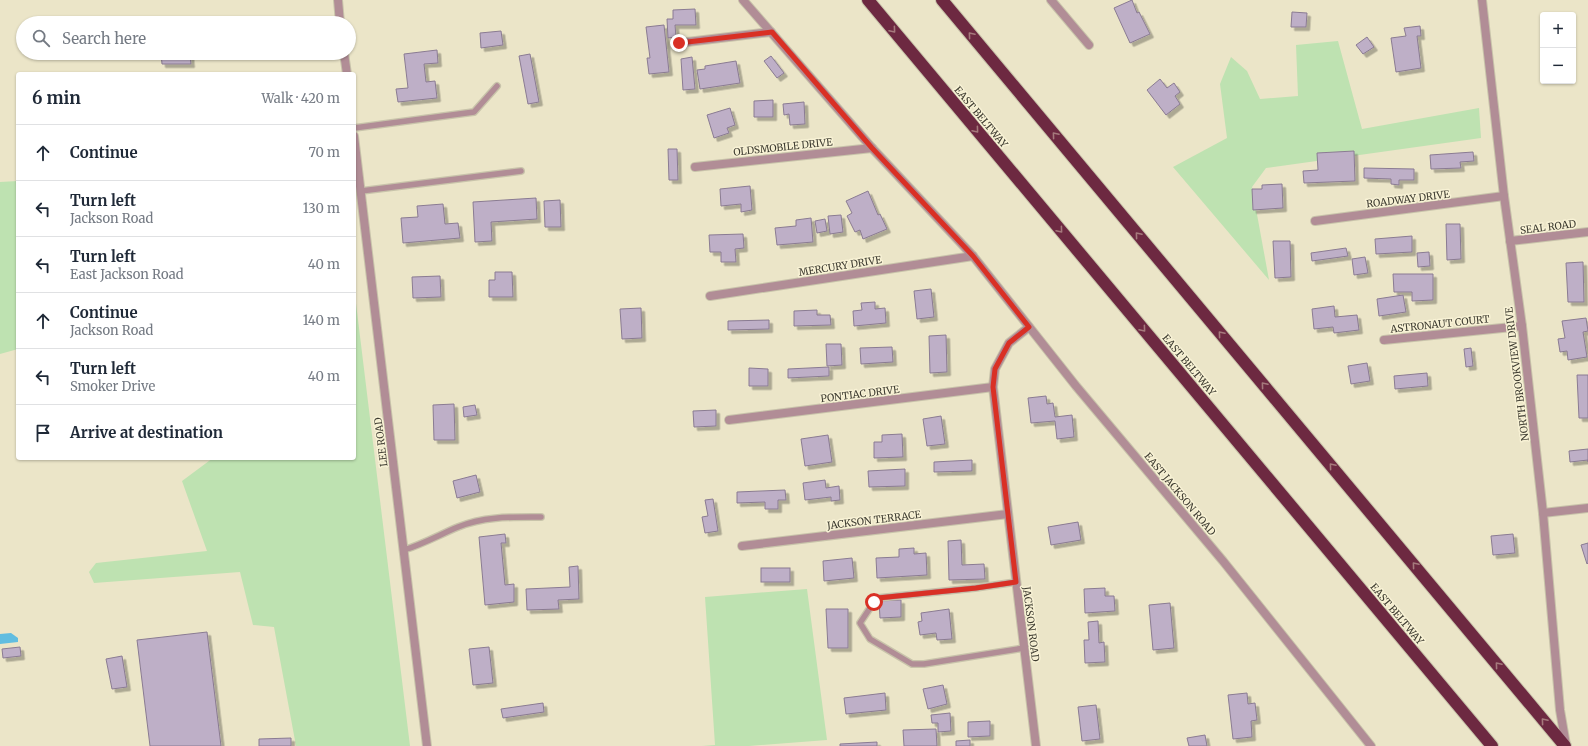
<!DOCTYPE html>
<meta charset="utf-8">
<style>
:root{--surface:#fff;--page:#f2f2f3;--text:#1f2937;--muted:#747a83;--line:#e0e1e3}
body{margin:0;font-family:Merriweather,serif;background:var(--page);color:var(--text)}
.controls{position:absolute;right:12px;top:12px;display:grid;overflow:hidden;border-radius:4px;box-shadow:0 1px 3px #0004}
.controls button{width:36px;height:36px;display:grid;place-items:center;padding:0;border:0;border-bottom:1px solid var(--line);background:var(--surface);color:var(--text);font:20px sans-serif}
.stop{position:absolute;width:12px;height:12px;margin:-9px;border:3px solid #d93025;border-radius:50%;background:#fff}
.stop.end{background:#d93025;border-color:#fff;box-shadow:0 1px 4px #0008}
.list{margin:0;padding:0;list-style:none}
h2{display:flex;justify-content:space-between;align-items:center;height:52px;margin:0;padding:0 16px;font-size:17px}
h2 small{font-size:13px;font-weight:400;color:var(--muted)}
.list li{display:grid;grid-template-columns:26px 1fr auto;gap:12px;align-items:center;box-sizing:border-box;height:56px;padding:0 16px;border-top:1px solid var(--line)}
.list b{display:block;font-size:15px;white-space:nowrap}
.list p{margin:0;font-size:13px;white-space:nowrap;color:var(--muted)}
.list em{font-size:13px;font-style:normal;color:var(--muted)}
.icon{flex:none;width:22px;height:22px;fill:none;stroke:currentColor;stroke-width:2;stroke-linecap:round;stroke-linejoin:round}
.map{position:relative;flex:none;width:1588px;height:746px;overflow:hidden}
.search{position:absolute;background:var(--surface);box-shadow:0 1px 3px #0004;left:16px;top:16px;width:340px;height:44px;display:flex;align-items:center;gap:10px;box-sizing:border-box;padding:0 14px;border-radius:22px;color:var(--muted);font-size:15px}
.panel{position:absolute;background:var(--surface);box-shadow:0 1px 3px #0004;left:16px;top:72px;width:340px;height:388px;border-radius:4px}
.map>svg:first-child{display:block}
.green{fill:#bee2b1}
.water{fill:#61bde0}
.building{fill:#beafc7;stroke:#8a7b92;filter:url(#shadow)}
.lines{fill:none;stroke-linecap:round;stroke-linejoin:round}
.service-casing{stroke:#c8c3aa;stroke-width:8}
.minor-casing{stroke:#c8c3aa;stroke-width:10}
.tertiary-casing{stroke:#c8c3aa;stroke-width:10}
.motorway-casing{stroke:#c8c3aa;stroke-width:14}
.service{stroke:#b18d96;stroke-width:5.5}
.minor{stroke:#b18d96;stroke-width:8}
.tertiary{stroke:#b18d96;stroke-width:8}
.motorway{stroke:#6d2941;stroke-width:12}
.oneway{stroke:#a5797c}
.route{stroke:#d93025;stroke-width:5}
.labels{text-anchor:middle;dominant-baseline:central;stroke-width:3;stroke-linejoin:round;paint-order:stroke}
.street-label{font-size:10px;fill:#3d3b30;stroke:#f8f2d5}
</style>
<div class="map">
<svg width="1588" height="746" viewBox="0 0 1588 746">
<defs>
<filter id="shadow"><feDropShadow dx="3.5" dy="3.5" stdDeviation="0" flood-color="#0004"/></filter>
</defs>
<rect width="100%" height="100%" fill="#ebe5c8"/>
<g class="green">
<polygon points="1338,41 1362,129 1479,108 1481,138 1266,168 1252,187 1269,280 1173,167 1227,138 1220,84 1231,57 1247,71 1260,99 1298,96 1296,45"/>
<polygon points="18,181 18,349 0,354 0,182"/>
<polygon points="354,287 410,746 296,746 274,627 253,625 240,572 94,583 89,572 96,563 207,551 182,481 213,458 354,458"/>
<polygon points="807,589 827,740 749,746 702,746 715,745 705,597"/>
</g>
<polygon class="water" points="11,633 18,638 18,642 0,644 0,634"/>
<g class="building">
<polygon points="1132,0 1137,13 1139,12 1150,34 1130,43 1114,8"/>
<polygon points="695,9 696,25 675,25 676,37 668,38 667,19 673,19 673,10"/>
<polygon points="1292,12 1307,13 1306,27 1291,27"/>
<polygon points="664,25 669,72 649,74 647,58 650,58 646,27"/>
<polygon points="1420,26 1421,36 1417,36 1421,68 1396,72 1391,38 1406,36 1404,28"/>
<polygon points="501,31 503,45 481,48 480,33"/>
<polygon points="1367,37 1374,47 1363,54 1356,45"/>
<polygon points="437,50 438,63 424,64 426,82 435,81 437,98 398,102 396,89 408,88 404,54"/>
<polygon points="161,53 190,53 191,64 162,64"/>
<polygon points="530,54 539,102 528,104 519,56"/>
<polygon points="771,56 784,73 777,78 764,61"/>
<polygon points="692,57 695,89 683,90 681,59"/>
<polygon points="736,61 740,83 700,89 697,70 705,69 705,66"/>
<polygon points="1160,79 1167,88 1174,83 1180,92 1175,96 1180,104 1166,115 1147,90"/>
<polygon points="773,100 773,117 754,117 754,101"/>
<polygon points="804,102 805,124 790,125 789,114 784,115 783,104"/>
<polygon points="730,108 735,125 727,128 729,133 714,138 707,115"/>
<polygon points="668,149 677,149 678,180 669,180"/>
<polygon points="1354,151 1355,181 1304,183 1303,171 1318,170 1317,153"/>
<polygon points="1473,152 1474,161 1460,162 1461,168 1431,169 1430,155"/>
<polygon points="1364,168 1414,169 1414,180 1399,180 1399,185 1391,184 1391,179 1364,178"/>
<polygon points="1282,184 1283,208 1253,210 1252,189 1262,189 1262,185"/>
<polygon points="750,186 752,210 741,212 741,204 721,206 720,189"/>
<polygon points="868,191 878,215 880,214 887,229 863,239 860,230 855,232 847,216 852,213 846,201"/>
<polygon points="536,198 537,219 491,222 492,241 475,242 473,202"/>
<polygon points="560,200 561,227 545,227 544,201"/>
<polygon points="443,204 445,224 458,223 460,238 403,243 401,218 418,217 417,206"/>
<polygon points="841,215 843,232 830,234 828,216"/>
<polygon points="811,218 813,242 777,245 775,228 796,226 796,220"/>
<polygon points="825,219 827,231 817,233 815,221"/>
<polygon points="1446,224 1460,224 1461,259 1447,260"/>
<polygon points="743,234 744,248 735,249 736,262 721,262 721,252 710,252 709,235"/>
<polygon points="1412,236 1412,252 1376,254 1375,239"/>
<polygon points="1273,241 1290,241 1291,277 1275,278"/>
<polygon points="1346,248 1348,256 1312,261 1311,253"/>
<polygon points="1429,252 1430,266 1418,267 1417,253"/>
<polygon points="1365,257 1368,273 1354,275 1352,259"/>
<polygon points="1583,262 1584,302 1568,302 1566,263"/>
<polygon points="495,272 512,272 513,297 489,297 489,280 495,280"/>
<polygon points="1393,274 1433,274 1433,300 1412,301 1412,292 1394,292"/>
<polygon points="440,276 441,297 413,298 412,277"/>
<polygon points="931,289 934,317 917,319 914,291"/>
<polygon points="1403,295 1406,312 1379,316 1377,299"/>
<polygon points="875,302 875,309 885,308 886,323 854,326 853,311 862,310 861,303"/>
<polygon points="1334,306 1335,317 1357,315 1359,330 1334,333 1333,327 1314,329 1312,309"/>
<polygon points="641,308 642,338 622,339 620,309"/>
<polygon points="817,310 817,315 830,315 831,325 794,326 794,311"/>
<polygon points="1586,318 1588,331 1583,332 1587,357 1568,360 1567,351 1560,352 1558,339 1565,338 1562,321"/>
<polygon points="769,320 769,329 728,330 728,321"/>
<polygon points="946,335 947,372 930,373 929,336"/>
<polygon points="826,344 841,344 842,365 827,366"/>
<polygon points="892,347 893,362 861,364 860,348"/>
<polygon points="1471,348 1473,366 1466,367 1464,349"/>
<polygon points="1367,363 1370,381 1351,384 1348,366"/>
<polygon points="829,367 829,376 788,378 788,369"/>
<polygon points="749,368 768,369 768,386 749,386"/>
<polygon points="1427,373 1428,386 1395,389 1394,376"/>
<polygon points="1577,375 1588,375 1588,418 1579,418"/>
<polygon points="1046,396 1047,404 1053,403 1055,417 1072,415 1074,437 1057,439 1055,421 1031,423 1028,398"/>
<polygon points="454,404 455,440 434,440 433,405"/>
<polygon points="475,405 477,415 464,417 463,407"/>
<polygon points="716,410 716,426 694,427 693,411"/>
<polygon points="941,416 945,444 927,446 923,419"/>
<polygon points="902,434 903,457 874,458 874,442 882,442 882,435"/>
<polygon points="828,435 832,462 805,466 801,439"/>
<polygon points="1588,449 1588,462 1588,460 1570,462 1569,451"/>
<polygon points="972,460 972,471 934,472 934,462"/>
<polygon points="905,469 905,486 869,487 868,471"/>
<polygon points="476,475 480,492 457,498 453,481"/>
<polygon points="825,480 826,488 839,486 840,500 831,501 831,497 805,500 803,483"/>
<polygon points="785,490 786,500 778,500 778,509 765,509 765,502 737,503 737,492"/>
<polygon points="713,499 718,531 705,533 702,517 708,516 705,500"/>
<polygon points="1078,522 1081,540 1051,545 1048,527"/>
<polygon points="505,534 506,543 501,543 505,585 514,584 514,602 485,605 479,537"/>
<polygon points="1513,534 1515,553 1493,555 1491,536"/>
<polygon points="961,540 962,565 984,564 985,579 949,580 948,541"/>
<polygon points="1588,543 1588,563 1587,564 1581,545"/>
<polygon points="914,548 914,554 926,553 927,575 877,578 876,558 899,557 899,549"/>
<polygon points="852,558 854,578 824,581 823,561"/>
<polygon points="578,566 579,599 558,600 559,609 527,610 526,589 570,587 569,567"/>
<rect x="761" y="568" width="29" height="14"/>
<polygon points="1105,588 1105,596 1114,596 1115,611 1085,613 1084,589"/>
<polygon points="901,600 901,617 880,618 879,601"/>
<polygon points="1170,603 1174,648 1153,650 1149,605"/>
<polygon points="826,609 848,609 848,648 828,648"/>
<polygon points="949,609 952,639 937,640 936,633 920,635 918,622 922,621 921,613"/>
<polygon points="1098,621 1099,643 1104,642 1105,662 1085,663 1084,640 1089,640 1088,622"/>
<polygon points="207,632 221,746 150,746 137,640"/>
<polygon points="20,647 21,656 3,658 2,649"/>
<polygon points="489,647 493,683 473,685 469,649"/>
<polygon points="122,656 127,687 112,689 106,659"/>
<polygon points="943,685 947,704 928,709 923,689"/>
<polygon points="885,693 886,710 846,714 844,698"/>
<polygon points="1247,693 1248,704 1255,703 1257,720 1251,721 1252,737 1233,739 1228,695"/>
<polygon points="543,703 544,712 503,718 501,709"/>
<polygon points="1096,705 1100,739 1082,741 1078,707"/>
<polygon points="950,713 951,731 938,732 938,723 932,723 931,715"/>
<polygon points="990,721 990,736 968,737 968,722"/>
<polygon points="936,729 937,746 904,746 903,730"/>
<polygon points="1205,735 1207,746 1189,746 1187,738"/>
<polygon points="291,738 291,746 259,746 259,739"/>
<polygon points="970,740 970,746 956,746 956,741"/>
<polygon points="877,742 877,746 840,746 840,744"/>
</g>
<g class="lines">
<g class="service-casing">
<g id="service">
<polyline points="354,128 474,112 497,86"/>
<polyline points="361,191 521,171"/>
<path d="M 404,550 C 423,544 439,535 458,527 C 484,516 513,517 541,517"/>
<polyline points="1016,582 975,588 878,598 874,602 860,623 870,639 912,664 924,664 1024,648"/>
</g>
</g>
<g class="minor-casing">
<g id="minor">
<polyline points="743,0 872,148 973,256 1076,386 1223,561 1371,746"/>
<polyline points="1051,0 1089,45"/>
<polyline points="1482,0 1504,196 1522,326 1543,513 1560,710 1566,745"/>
<polyline points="679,43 771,32"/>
<polyline points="695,167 872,148"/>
<polyline points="1315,221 1504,196"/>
<polyline points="1510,241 1588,232"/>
<polyline points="710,296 973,256"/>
<polyline points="1029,327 1009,343 995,369 993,387 1036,746"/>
<polyline points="1384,340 1522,326"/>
<polyline points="729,420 993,387"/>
<polyline points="1543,513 1588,508"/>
<polyline points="742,546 1008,514"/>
</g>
</g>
<g class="tertiary-casing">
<g id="tertiary">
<polyline points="338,0 340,23"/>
<polyline points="344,53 347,74"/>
<polyline points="354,136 427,746"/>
</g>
</g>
<g class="motorway-casing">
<g id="motorway">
<polyline points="868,0 1492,746"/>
<polyline points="942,0 1565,746"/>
</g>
</g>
<use href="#service" class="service"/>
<use href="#minor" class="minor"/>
<use href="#tertiary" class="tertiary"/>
<use href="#motorway" class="motorway"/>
</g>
<defs><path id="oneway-chevron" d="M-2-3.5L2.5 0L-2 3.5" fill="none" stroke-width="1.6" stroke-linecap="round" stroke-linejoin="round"/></defs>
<g class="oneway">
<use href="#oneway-chevron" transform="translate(893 30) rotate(50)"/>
<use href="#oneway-chevron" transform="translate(971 35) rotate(-130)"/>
<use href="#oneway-chevron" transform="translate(976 130) rotate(50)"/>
<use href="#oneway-chevron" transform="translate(1055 135) rotate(-130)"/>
<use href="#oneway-chevron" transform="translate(1060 230) rotate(50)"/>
<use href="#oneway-chevron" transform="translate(1138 235) rotate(-130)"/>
<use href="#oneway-chevron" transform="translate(1143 329) rotate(50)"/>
<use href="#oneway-chevron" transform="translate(1221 334) rotate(-130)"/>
<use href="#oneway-chevron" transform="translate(1264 385) rotate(-130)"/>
<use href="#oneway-chevron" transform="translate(1332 466) rotate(-130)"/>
<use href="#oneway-chevron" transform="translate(1415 565) rotate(-130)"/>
<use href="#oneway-chevron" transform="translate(1498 665) rotate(-130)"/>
<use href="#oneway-chevron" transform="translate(1544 721) rotate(-130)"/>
</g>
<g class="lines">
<polyline class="route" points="679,43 772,32 872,148 973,256 1029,327 1009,343 995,369 993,387 1016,582 976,588 878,598 874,602"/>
</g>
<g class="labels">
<g class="street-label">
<text transform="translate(981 117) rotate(50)">EAST BELTWAY</text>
<text transform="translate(783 147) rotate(-6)">OLDSMOBILE DRIVE</text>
<text transform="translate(1408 199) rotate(-7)">ROADWAY DRIVE</text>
<text transform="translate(1548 227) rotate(-7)">SEAL ROAD</text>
<text transform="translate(840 266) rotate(-9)">MERCURY DRIVE</text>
<text transform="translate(1440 324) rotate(-6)">ASTRONAUT COURT</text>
<text transform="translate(1189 365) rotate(50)">EAST BELTWAY</text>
<text transform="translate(1517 374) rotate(-97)">NORTH BROOKVIEW DRIVE</text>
<text transform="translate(860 394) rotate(-7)">PONTIAC DRIVE</text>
<text transform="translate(381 442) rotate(-97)">LEE ROAD</text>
<text transform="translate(1180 494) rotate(50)">EAST JACKSON ROAD</text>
<text transform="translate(874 520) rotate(-7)">JACKSON TERRACE</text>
<text transform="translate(1397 614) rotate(50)">EAST BELTWAY</text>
<text transform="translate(1031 624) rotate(83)">JACKSON ROAD</text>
</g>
</g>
</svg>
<div class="controls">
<button>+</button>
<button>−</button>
</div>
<div class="stop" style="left:874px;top:602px"></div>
<div class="stop end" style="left:679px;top:43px"></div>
<div class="search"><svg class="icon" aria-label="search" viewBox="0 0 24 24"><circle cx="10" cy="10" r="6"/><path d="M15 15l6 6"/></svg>Search here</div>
<section class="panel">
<h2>6 min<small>Walk · 420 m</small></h2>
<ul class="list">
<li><svg class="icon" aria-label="ahead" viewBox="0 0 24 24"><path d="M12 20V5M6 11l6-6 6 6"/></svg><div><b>Continue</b></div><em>70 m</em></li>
<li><svg class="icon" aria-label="left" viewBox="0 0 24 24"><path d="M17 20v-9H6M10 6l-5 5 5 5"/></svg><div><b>Turn left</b><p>Jackson Road</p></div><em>130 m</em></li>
<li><svg class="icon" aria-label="left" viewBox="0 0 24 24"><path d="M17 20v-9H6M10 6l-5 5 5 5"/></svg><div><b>Turn left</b><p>East Jackson Road</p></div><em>40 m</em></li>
<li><svg class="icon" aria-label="ahead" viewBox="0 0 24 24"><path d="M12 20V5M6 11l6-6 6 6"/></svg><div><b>Continue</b><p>Jackson Road</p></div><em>140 m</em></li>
<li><svg class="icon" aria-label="left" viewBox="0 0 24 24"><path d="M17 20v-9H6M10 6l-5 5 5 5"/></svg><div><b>Turn left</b><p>Smoker Drive</p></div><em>40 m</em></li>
<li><svg class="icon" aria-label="arrive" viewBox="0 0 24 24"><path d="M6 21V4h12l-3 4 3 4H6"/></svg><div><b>Arrive at destination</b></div></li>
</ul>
</section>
</div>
